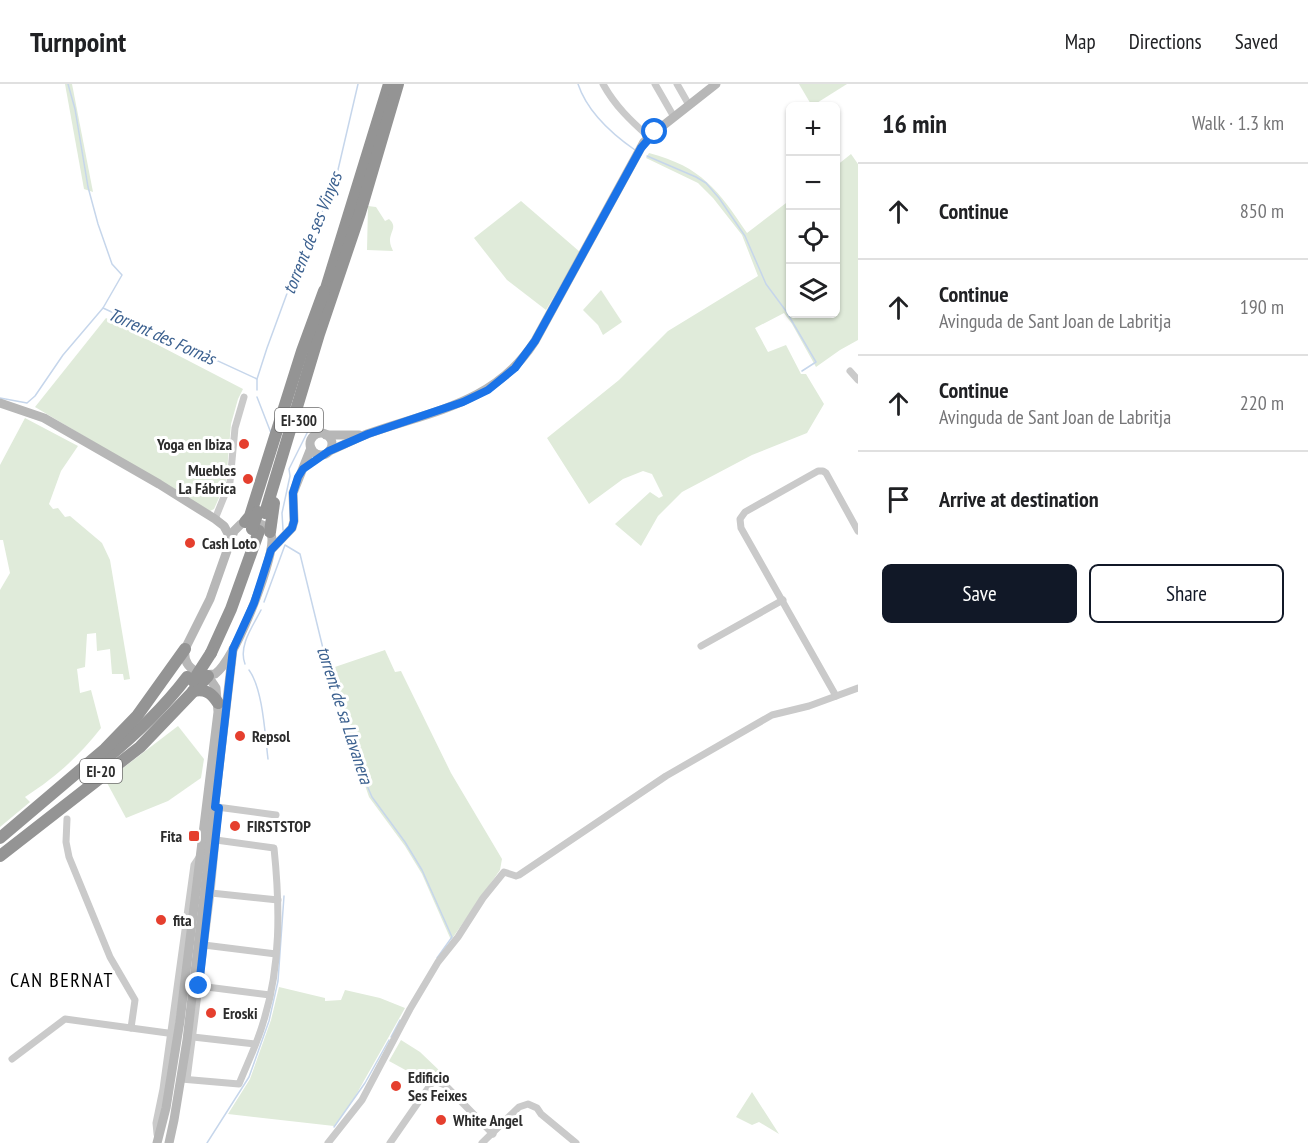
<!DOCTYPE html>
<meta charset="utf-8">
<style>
:root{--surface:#fff;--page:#f6f6f6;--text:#202124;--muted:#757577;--line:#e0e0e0;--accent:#111827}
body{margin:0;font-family:"PT Sans Narrow",sans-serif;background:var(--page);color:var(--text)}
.controls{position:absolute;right:18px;top:18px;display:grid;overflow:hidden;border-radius:9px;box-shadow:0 2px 4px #0004}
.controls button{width:54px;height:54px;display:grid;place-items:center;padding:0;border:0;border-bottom:2px solid var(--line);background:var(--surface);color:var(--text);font:30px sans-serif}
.stop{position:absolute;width:18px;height:18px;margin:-14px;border:4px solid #1a73e8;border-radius:50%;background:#fff}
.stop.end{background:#1a73e8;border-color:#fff;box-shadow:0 2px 6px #0008}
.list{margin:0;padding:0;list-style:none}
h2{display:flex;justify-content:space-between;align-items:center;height:78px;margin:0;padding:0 24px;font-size:26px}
h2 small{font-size:20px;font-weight:400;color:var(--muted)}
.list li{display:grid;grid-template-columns:39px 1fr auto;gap:18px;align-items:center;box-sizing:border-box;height:96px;padding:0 24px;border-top:2px solid var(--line)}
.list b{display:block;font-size:22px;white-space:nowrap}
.list p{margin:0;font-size:20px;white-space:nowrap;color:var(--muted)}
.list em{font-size:20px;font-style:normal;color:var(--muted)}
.actions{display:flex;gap:12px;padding:18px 24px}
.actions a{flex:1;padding:14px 0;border:2px solid var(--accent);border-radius:9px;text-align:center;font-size:21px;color:var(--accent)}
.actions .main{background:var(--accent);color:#fff}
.icon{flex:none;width:33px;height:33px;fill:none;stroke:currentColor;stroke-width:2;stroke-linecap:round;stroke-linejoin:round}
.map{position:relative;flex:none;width:858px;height:1059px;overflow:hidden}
header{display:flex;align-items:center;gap:36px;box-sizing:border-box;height:84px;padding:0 30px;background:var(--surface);border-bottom:2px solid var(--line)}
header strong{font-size:28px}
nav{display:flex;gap:33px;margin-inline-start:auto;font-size:21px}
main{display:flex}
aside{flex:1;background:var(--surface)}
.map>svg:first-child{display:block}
.green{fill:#e0ebda}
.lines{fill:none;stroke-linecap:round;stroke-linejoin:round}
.stream{stroke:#c6d6eb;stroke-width:1.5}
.street{stroke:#cacaca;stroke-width:7}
.secondary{stroke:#b7b7b7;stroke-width:9}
.highway{stroke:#949494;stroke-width:12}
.highway-bridge{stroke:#949494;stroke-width:12}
.route{stroke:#1a73e8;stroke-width:8}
.poi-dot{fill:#e53f2e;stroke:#fff;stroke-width:2}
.labels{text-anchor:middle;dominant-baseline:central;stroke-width:6;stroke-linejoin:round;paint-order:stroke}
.shield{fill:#fff;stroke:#6c6c6c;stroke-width:1.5}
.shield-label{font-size:15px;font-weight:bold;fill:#2d2d2d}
.poi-label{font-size:16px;font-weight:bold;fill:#2d2d2d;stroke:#fff;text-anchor:start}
.water-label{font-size:18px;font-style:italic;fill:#3b608f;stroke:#fff}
.quarter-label{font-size:20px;letter-spacing:1.5px;fill:#000;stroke:#fff}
</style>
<header>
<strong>Turnpoint</strong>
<nav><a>Map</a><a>Directions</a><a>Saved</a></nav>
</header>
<main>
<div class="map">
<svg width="858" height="1059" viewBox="0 0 858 1059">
<rect width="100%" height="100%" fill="#fff"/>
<g class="green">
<polygon points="65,0 72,0 93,108 84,105"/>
<polygon points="799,0 847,0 812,22"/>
<path d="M 649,69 C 702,83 718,106 747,149 L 790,116 L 790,230 L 836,230 L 836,82 L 851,70 L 858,80 L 858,256 L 840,266 L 816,283 L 792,240 L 784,229 L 755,244 L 768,268 L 786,261 L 801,290 L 806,290 L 824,320 L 807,349 L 752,371 L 682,408 L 658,432 L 641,462 L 615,440 L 650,408 L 659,414 L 663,412 L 652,390 L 643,387 L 623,395 L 589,420 L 547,354 L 619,296 L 668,247 L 758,192 L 742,151 L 713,114 L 698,99 L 646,74 Z"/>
<polygon points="521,117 580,168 546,226 507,196 474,154"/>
<path d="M 368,122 L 376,123 L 385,137 L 389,135 C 398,143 390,147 390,157 C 390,161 392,164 393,167 L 367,166 Z"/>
<polygon points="601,206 622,238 603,251 598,241 583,226"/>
<polygon points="106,234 243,305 238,315 231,340 226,398 214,425 210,427 35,323"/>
<path d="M 25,334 L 78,362 L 61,387 L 49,420 L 53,425 L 58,424 L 65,433 L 70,432 L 102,459 L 110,476 L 130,595 L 124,596 L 123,590 L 112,590 L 110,565 L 97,567 L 96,549 L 87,550 L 85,583 L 77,585 L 80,609 L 91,606 L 101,644 C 78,673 56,693 25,713 L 30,718 L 0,743 L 0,506 L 10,489 L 3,456 L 0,456 L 0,381 Z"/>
<polygon points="385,566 395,588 401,587 451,689 502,775 500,786 451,856 422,790 405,762 369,713 326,586"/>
<polygon points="178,642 204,675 201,694 168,717 126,734 106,697"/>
<polygon points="279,903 325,914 325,917 341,916 345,906 380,914 405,924 352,1018 334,1042 228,1030 250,995 271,936"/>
<polygon points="401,956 420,968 443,990 428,986 420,994 389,977"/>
<polygon points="752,1008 779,1050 759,1038 752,1041 736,1033"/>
</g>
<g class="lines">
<g class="stream">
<polyline points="68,0 75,25 88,103 98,140 112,180 122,191 103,224"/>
<path d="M 578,0 C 587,27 612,50 635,66"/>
<polyline points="647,72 696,93 706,99 719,114 745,152 766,200 786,227 816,278 802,287"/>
<polyline points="257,306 257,295 267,264 300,174 334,103 358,0"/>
<polyline points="257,313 271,349"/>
<polyline points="0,314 27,319 35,312 63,271 103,224 257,295"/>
<polyline points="283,446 282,429 290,392 289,385 309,345"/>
<polyline points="264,518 285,461 300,470 328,585 362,690 372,713 405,758 422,786 452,853 437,874"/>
<path d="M 245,580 C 238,562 253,542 261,526"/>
<path d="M 249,586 C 263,605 265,651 268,675"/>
<polyline points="391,953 400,936"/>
<polyline points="334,1043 365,999 389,956"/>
<polyline points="207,1059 249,993 269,937 278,897 284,812"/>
</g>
<g class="street">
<path d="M 603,0 C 615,22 631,37 649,53"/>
<polyline points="655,0 674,33"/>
<polyline points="677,0 689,21"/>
<polyline points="850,287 858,296"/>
<polyline points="215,435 230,398 235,344 244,313"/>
<polyline points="701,562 783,516"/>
<polyline points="836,612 741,444 740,435 745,428 818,387 823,387 826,389 858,447"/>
<polyline points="217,723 276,731"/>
<polyline points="67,735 66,758 69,773 110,873 135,916 131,944"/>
<polyline points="211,809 278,816"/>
<polyline points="204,861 276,870"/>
<polyline points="199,902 270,911"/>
<polyline points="193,953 255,960"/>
<polyline points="12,975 65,935 175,950"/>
<path d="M 181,995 L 239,1000 C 247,980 257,960 263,939 C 281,883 280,822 274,764 L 216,756"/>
<polyline points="187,995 211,809 219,724"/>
<polyline points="157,1050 156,1039 163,1005 194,781 200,772"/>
<polyline points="328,1059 362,1016 410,925 438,878 458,853 483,814 504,788 516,792 519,791 666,692 772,631 809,622 858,604"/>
<polyline points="390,1059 431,1000 435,997 445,1001 493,1050"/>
<polyline points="482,1059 519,1023 528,1020 537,1024 541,1030 576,1059"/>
</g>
<g class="secondary">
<polyline points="0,319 44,334 159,400 215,435 224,442 231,455"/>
<circle cx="321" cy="360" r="11"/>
<polyline points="326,351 359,351"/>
<path d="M 329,367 C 342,362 354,355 367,350 C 431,327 495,320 535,257 L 644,58 L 655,48 L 716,0"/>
<path d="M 253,437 L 267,443 C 270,447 272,450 272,456 C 272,481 235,576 215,590 L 202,591 C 190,585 183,579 185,565 L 210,515 L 234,447 L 241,440 Z"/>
<polyline points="271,466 292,444 294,437 293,409 311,364"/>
<polyline points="157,1059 166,1024 180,937 218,628 216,604 208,592"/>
<polyline points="169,1059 174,1036 187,956 233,565"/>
</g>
<g class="highway">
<polyline points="323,214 389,0"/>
<polyline points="265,429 319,250 360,129 398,0"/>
<polyline points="245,438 250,432 302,267 324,207"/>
<polyline points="270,448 274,419"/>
<polyline points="211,569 231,525 259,447"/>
<path d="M 193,607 C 205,604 212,609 218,619"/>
<path d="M 101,679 C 133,653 162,626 187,593"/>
<polyline points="0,754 105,665 137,632 185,565"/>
<polyline points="0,772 140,663 208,592"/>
</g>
<g class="highway-bridge">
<polyline points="252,445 258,428"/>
<polyline points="193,597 211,569"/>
</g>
</g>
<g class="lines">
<polyline class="route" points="199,902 219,724 215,723 233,565 254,519 271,466 292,444 294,437 293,409 298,393 303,385 329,367 368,350 463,318 488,306 515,284 535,257 641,64 655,48"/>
</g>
<g class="poi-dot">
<circle cx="244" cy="360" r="6"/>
<circle cx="248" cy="395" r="6"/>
<circle cx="190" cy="459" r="6"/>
<circle cx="240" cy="652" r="6"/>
<circle cx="235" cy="742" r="6"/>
<rect x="188" y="746" width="12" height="12" rx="3"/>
<circle cx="161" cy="836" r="6"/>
<circle cx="211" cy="929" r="6"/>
<circle cx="396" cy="1002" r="6"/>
<circle cx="441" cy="1036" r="6"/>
</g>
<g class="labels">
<g class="shield">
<rect x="275" y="324" width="48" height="24" rx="4.5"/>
<rect x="80" y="675" width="42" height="24" rx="4.5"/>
</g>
<g class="shield-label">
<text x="299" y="336">EI-300</text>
<text x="101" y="687">EI-20</text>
</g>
<g class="poi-label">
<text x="232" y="360" text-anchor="end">Yoga en Ibiza</text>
<text x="236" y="386" text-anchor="end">Muebles<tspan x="236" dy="18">La Fábrica</tspan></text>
<text x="202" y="459">Cash Loto</text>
<text x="252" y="652">Repsol</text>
<text x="247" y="742">FIRSTSTOP</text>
<text x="182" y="752" text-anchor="end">Fita</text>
<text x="173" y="836">fita</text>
<text x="223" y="929">Eroski</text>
<text x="408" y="993">Edificio<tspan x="408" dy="18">Ses Feixes</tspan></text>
<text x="453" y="1036">White Angel</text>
</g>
<g class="water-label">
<text transform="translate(312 149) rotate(-68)">torrent de ses Vinyes</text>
<text transform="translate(162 252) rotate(24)">Torrent des Fornàs</text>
<text transform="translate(345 631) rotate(72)">torrent de sa Llavanera</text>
</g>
<g class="quarter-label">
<text x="62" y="896">CAN BERNAT</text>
</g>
</g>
</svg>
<div class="controls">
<button>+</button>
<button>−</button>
<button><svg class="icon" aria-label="locate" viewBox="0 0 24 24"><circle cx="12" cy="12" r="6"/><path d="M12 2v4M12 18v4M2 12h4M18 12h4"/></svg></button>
<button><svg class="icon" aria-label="layers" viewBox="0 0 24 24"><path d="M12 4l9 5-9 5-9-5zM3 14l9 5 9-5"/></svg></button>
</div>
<div class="stop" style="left:655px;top:48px"></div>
<div class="stop end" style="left:199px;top:902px"></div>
</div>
<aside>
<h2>16 min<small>Walk · 1.3 km</small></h2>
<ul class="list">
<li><svg class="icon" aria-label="ahead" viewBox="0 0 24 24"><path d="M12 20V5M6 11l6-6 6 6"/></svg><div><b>Continue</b></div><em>850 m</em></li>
<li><svg class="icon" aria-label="ahead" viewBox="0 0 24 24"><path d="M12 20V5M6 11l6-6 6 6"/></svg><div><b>Continue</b><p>Avinguda de Sant Joan de Labritja</p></div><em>190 m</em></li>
<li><svg class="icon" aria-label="ahead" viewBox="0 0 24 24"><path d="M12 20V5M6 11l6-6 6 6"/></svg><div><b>Continue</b><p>Avinguda de Sant Joan de Labritja</p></div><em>220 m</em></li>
<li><svg class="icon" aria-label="arrive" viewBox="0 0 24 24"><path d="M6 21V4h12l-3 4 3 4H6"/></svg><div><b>Arrive at destination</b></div></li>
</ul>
<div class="actions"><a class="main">Save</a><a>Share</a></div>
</aside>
</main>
